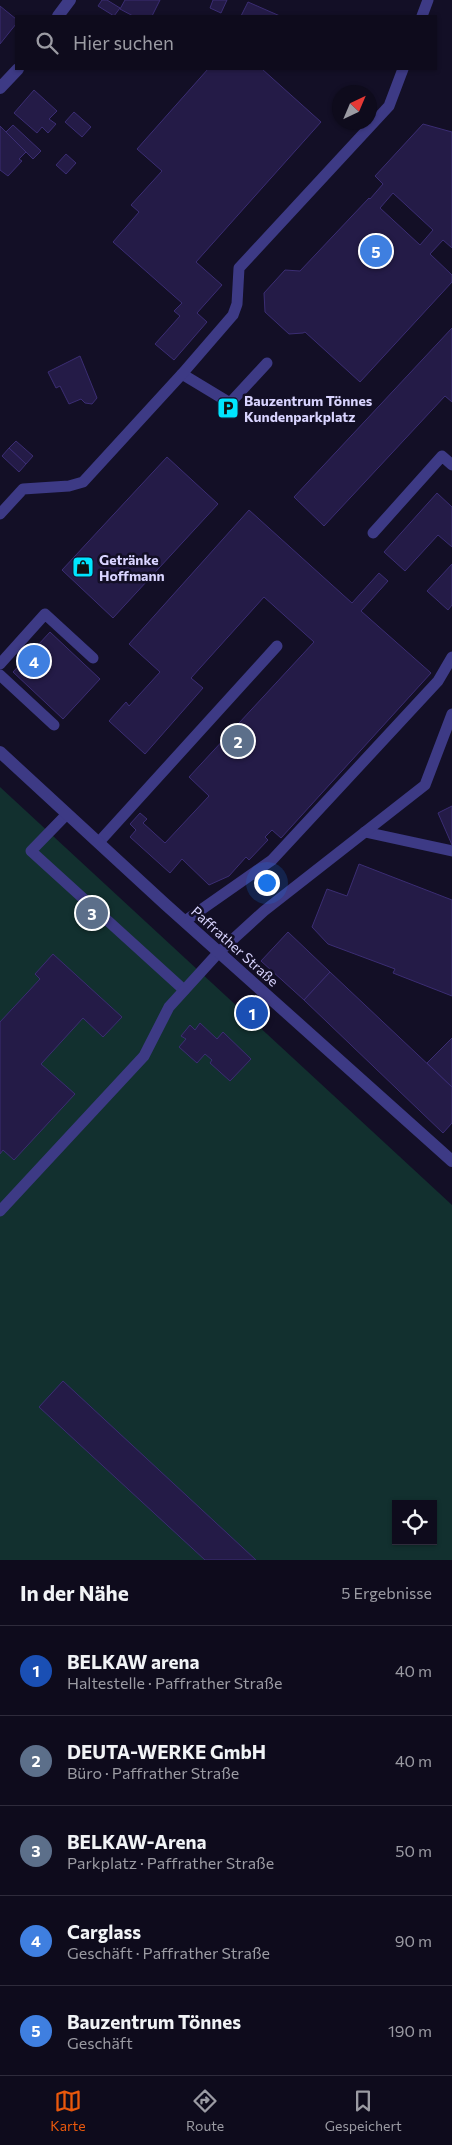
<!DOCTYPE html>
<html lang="de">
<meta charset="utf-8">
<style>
:root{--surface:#0e0b1c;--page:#1c1929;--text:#f1f3f6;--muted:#9b9ba3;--line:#2e2b3b;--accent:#ea580c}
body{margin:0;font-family:Commissioner,sans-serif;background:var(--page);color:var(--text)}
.controls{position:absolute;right:15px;bottom:15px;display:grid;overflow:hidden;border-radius:0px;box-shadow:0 1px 4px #0004}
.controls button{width:45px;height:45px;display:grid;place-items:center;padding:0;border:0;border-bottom:1px solid var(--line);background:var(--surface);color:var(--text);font:25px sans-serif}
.compass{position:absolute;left:332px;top:85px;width:45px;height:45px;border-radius:50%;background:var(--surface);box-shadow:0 1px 4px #0004;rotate:44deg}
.you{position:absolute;left:266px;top:882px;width:18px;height:18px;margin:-12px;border:4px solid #fff;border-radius:50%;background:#1a73e8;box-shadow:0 0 0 8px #1a73e833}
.badge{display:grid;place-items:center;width:32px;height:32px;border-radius:50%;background:var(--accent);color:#fff;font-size:16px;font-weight:700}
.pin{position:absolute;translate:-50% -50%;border:2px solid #fff;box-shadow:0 1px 5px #0006}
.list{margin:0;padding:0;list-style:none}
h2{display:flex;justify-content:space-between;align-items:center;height:65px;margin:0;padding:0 20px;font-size:21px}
h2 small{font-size:16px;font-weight:400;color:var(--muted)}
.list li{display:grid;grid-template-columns:32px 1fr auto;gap:15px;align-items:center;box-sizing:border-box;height:90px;padding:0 20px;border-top:1px solid var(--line)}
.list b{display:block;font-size:19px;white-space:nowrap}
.list p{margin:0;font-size:16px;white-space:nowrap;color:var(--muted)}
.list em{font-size:16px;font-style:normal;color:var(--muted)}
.icon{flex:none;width:28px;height:28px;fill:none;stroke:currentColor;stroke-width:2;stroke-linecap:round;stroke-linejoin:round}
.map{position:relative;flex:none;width:452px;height:1560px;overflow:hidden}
.search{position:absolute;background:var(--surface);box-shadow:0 1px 4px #0004;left:15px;right:15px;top:15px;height:55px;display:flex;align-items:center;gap:12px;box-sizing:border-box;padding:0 18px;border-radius:0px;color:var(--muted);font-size:19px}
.sheet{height:515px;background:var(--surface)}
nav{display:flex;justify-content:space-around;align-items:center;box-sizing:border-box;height:70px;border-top:1px solid var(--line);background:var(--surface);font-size:14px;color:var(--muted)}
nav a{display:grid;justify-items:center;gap:2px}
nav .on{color:var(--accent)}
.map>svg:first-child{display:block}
.green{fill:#12302f;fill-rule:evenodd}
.building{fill:#241b47;stroke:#3b2d73;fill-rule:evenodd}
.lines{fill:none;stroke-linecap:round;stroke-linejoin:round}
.service{stroke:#3d3a85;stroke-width:11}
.minor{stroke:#3d3a85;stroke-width:12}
.tertiary{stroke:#3d3a85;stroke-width:12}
.labels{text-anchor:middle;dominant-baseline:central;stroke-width:5;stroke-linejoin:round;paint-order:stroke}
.poi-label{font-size:14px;font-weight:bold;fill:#d9d4ff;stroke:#130f26;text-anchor:start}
.street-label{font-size:14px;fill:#d9d4ff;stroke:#130f26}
</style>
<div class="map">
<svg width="452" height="1560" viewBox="0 0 452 1560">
<rect width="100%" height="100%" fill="#130f26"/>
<path class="green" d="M 0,787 L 452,1205 L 452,1560 L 0,1560 ZM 396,1504 L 433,1504 L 433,1541 L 396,1541 Z"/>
<g class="building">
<polygon points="102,0 107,0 120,8 114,16 98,6"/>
<polygon points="125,0 160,0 152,16 133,16 120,9"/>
<polygon points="213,0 227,0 221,13 210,8"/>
<polygon points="248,2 280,16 241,16"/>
<polygon points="0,6 16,19 16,24 0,44"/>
<polygon points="208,69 262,69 321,122 196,262 222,285 197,313 207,322 174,360 155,344 180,316 174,311 182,303 113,242 139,212 131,205 162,171 137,149"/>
<polygon points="34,90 57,111 49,119 56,124 48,133 42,127 37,133 14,113"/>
<polygon points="74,112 91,127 82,137 65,122"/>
<path d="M 423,124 L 452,132 L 452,248 L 443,240 L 430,254 L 452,275 L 452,282 L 360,382 L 305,332 L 303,333 L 289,334 L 265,312 L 264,293 L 285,270 L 300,271 L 369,198 L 370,199 L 383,184 L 375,176 ZM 393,193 L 433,230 L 420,245 L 380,208 Z"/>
<polygon points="13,125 41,151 33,159 6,132"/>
<polygon points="0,126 26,152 19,159 22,161 8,176 0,170"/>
<polygon points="66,154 76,163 66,174 56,165"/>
<polygon points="452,328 452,402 445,396 324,526 294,497"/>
<polygon points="80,356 97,398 92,404 85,403 81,399 69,404 60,386 56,388 48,372"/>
<polygon points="16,441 33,456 26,464 9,448"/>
<polygon points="9,448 26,464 19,472 2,456"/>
<polygon points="167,457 218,504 113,618 62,570"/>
<polygon points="437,493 452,507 452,547 438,535 405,571 384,552"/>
<polygon points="249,510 352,603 379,573 388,581 361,611 431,673 281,838 272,830 265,837 268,840 249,860 246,857 229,876 209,885 182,859 170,873 130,837 136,830 130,824 140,813 147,819 143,823 165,843 209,796 189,777 314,642 264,597 191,678 203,688 145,754 109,721 126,702 129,706 160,672 129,644"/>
<polygon points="452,564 452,605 448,610 427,591"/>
<polygon points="50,632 100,679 63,719 13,672"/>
<polygon points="452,806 452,845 438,813"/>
<polygon points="359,864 452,900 452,996 393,973 395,969 328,944 312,927 327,889 347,896"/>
<polygon points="288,932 330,972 304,1000 261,961"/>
<polygon points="53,954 122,1017 103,1037 83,1018 41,1064 75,1094 14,1160 3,1150 0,1154 0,1022 40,979 35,974"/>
<polygon points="330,972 452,1087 452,1123 443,1133 304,1000"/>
<polygon points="200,1023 217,1039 223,1032 251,1059 230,1081 210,1063 212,1060 205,1054 197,1063 179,1047 186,1039 181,1036 190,1025 195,1030"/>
<polygon points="452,1038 452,1087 427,1063"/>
<polygon points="63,1381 256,1560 205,1560 39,1407"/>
</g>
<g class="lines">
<g class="service">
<polyline points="422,16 428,0"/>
<polyline points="182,374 230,403 267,363"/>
<polyline points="0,514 23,489 69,486 83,482 182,374 233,315 237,304 239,268 389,106 403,69"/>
<polyline points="373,533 442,456 452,465"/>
<polyline points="0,664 45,614 93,658"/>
<polyline points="0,675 54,725"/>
<polyline points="67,814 31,851 184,990"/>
<polyline points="365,832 452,851"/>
<polyline points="99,842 277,646"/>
<polyline points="185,921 272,860 438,681 452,657"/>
<polyline points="0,1211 144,1056 169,1007 219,952 264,911 425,785 452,714"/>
</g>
<g class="minor">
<polyline points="58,16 70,0"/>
<polyline points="0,88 18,69"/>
</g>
<polyline class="tertiary" points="0,752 165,904 452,1161"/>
</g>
<defs>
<g id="parking-square" transform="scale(1.125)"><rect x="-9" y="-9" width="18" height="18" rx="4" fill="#00e5ff" stroke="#130f26"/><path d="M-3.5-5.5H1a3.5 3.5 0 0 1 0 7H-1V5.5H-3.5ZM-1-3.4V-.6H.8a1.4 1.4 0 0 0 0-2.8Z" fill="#111"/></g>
<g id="shop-square" transform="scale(1.125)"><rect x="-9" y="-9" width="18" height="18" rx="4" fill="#00e5ff" stroke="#130f26"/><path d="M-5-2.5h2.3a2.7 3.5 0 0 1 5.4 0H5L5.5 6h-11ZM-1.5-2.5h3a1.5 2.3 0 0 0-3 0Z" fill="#111"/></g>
</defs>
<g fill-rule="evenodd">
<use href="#parking-square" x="228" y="408"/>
<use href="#shop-square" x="83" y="567"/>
</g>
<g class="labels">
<g class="poi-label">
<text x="244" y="400">Bauzentrum Tönnes<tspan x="244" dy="16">Kundenparkplatz</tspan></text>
<text x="99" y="559">Getränke<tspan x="99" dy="16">Hoffmann</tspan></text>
</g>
<g class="street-label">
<text transform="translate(235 946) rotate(42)">Paffrather Straße</text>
</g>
</g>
</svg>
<div class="controls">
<button><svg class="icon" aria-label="locate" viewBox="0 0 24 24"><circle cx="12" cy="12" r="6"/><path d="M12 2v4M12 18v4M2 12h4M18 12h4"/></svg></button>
</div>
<svg class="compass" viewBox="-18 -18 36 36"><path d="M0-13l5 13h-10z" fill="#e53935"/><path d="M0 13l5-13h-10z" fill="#9b9ba3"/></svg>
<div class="you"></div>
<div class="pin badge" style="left:252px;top:1013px;background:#1a4fb4">1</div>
<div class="pin badge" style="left:238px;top:741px;background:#5c6f8a">2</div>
<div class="pin badge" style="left:92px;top:913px;background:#5c6f8a">3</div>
<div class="pin badge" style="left:34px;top:661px;background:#3f7fe0">4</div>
<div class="pin badge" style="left:376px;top:251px;background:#3f7fe0">5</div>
<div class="search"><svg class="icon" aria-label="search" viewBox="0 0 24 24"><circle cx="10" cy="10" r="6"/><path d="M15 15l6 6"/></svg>Hier suchen</div>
</div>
<section class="sheet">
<h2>In der Nähe<small>5 Ergebnisse</small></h2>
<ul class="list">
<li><span class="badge" style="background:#1a4fb4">1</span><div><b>BELKAW arena</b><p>Haltestelle · Paffrather Straße</p></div><em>40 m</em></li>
<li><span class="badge" style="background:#5c6f8a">2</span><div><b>DEUTA-WERKE GmbH</b><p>Büro · Paffrather Straße</p></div><em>40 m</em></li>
<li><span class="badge" style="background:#5c6f8a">3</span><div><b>BELKAW-Arena</b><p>Parkplatz · Paffrather Straße</p></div><em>50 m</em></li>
<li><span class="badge" style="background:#3f7fe0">4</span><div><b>Carglass</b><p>Geschäft · Paffrather Straße</p></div><em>90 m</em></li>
<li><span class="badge" style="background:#3f7fe0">5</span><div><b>Bauzentrum Tönnes</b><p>Geschäft</p></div><em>190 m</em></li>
</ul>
</section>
<nav>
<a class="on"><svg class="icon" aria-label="map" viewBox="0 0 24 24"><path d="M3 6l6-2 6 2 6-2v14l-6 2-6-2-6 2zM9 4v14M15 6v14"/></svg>Karte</a>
<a><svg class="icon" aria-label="directions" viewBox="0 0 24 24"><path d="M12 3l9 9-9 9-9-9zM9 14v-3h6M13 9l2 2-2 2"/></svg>Route</a>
<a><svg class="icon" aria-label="saved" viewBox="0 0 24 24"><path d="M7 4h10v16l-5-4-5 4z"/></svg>Gespeichert</a>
</nav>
